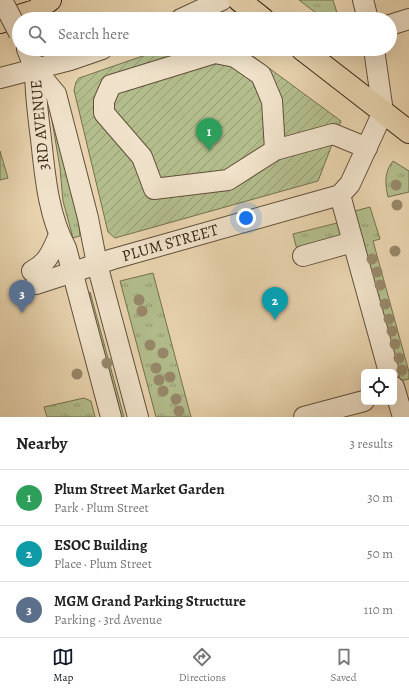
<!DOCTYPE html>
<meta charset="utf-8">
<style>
:root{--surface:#fff;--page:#f2f2f2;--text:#222;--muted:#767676;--line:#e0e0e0;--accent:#111827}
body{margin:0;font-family:Alegreya,serif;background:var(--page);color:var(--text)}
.controls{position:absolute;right:12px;bottom:12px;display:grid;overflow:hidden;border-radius:6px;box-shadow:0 4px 16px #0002}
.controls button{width:36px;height:36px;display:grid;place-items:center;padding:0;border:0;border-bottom:1px solid var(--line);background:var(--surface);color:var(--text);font:20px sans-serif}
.you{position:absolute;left:246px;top:218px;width:14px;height:14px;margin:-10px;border:3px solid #fff;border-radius:50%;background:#1a73e8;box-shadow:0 0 0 6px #1a73e833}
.badge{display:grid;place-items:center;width:26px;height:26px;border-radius:50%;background:var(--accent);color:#fff;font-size:13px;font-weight:700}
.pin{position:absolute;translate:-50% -33px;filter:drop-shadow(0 1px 2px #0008)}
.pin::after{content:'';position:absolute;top:21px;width:14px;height:12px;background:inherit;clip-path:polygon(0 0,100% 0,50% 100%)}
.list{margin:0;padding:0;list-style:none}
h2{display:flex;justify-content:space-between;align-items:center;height:52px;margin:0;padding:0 16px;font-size:17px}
h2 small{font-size:13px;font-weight:400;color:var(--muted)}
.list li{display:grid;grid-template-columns:26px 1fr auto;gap:12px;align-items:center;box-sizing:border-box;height:56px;padding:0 16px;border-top:1px solid var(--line)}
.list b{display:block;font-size:15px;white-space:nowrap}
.list p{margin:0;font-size:13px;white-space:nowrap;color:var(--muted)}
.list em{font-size:13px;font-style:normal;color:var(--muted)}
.icon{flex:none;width:22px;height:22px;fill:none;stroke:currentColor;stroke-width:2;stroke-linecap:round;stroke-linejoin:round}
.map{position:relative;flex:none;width:409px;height:417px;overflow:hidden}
.search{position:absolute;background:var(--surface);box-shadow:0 4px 16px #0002;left:12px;right:12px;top:12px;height:44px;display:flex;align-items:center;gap:10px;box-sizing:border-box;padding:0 14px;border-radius:22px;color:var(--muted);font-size:15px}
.sheet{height:220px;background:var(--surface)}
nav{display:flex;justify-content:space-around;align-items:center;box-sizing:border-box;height:56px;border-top:1px solid var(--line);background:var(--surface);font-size:11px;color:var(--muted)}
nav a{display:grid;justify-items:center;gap:2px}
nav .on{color:var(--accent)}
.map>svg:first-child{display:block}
.grass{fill:url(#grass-tufts);stroke:#747150}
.garden{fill:url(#garden-furrows);stroke:#747150}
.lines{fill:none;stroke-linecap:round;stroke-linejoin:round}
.minor-casing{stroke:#62503b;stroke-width:22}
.major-casing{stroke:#352515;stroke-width:24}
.highway-casing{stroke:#352515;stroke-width:24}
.minor{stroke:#f0e2ca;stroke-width:20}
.major{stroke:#e8d3ae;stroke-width:22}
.highway{stroke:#e8d3ae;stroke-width:22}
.minor-bridge-casing{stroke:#62503b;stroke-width:22;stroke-linecap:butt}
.minor-bridge{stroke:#f0e2ca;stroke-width:20}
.tree{fill:#97886a}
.labels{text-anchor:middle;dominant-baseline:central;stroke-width:3;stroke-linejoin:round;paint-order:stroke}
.street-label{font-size:16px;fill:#352515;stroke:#f0e2ca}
</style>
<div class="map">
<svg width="409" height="417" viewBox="0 0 409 417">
<defs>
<pattern id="grass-tufts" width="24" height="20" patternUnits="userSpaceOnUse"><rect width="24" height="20" fill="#b3bd8c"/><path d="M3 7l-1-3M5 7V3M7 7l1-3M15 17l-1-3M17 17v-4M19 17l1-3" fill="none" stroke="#929971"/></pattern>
<pattern id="garden-furrows" width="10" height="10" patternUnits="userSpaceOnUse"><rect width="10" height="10" fill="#b3bd8c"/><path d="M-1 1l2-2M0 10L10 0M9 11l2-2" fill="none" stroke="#929971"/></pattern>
</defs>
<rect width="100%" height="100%" fill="#e8d3ae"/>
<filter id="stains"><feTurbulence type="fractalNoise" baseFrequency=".005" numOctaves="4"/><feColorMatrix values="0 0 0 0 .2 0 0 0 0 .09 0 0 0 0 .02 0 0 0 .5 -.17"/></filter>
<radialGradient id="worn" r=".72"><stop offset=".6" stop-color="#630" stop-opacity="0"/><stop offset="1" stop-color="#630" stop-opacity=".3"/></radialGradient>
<g class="grass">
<polygon points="299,0 333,0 338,16 324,19"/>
<polygon points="50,109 78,217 80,236 73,238 63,201 60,168"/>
<polygon points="0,151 8,178 0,180"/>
<path d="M 393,161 L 409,171 L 409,192 L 388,197 C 385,184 384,172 393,161 Z"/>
<polygon points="370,207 380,239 373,241 409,372 409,379 400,381 355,211"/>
<polygon points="341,222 344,237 297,250 293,234"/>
<polygon points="153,273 191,417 156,417 120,281"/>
<polygon points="90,292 124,417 120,417 90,304"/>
<polygon points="84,398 91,401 95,417 47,417 44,407"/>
</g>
<polygon class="garden" points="163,49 243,49 341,121 318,181 115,238 108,232 74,90 76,82 79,78"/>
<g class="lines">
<g class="minor-casing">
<g id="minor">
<polyline points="363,0 368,19"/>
<polyline points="181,19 222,0"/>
<polyline points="390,25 409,19"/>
<polyline points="27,49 35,69 56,94 88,218 97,264 138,417"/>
<path d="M 35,69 C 35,93 38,115 41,139 C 45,175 48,215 66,248 L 111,417"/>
<polyline points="0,78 70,60 102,49"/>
<polyline points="275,150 272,101 261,75 235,57 215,53 111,85 104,101 104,113 142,157 154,189 228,180 275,150 333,134 367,148"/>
<polyline points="340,195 389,372"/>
<polyline points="303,256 353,242"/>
<path d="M 32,271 C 48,263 52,251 59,235"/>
<polyline points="36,284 113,259 340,195 350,184 383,112 374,49"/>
<polyline points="394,387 403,417"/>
<polyline points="304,417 364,401"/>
</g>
</g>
<g class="major-casing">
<g id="major">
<polyline points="239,0 263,19"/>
<polyline points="302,49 409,132"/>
</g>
</g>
<g class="highway-casing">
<polyline id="highway" points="0,22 35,11 50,0"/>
</g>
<use href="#minor" class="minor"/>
<use href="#major" class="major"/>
<use href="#highway" class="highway"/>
<g class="minor-bridge-casing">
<polyline id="minor-bridge" points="2,0 19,33"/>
</g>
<use href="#minor-bridge" class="minor-bridge"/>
</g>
<g class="tree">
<circle cx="396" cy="185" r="5.5"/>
<circle cx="397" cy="205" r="5.5"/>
<circle cx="395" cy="251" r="5.5"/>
<circle cx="372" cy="259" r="5.5"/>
<circle cx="377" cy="272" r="5.5"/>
<circle cx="380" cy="285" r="5.5"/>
<circle cx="139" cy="300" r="5.5"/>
<circle cx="385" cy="304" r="5.5"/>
<circle cx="142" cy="311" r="5.5"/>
<circle cx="389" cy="319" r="5.5"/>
<circle cx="392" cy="331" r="5.5"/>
<circle cx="395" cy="344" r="5.5"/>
<circle cx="150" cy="345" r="5.5"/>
<circle cx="163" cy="353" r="5.5"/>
<circle cx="399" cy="358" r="5.5"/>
<circle cx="107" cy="363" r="5.5"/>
<circle cx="156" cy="368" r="5.5"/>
<circle cx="402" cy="370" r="5.5"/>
<circle cx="77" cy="374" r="5.5"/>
<circle cx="170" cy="377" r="5.5"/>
<circle cx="159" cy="380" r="5.5"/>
<circle cx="163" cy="391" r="5.5"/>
<circle cx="176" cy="399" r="5.5"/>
<circle cx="179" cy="411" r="5.5"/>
</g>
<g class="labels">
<g class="street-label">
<text transform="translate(40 125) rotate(-95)">3RD AVENUE</text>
<text transform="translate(170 243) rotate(-16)">PLUM STREET</text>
</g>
</g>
<rect width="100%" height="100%" filter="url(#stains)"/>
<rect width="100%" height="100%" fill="url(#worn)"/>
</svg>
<div class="controls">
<button><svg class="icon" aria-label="locate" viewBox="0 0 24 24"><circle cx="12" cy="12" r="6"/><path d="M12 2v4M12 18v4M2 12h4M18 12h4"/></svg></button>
</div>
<div class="you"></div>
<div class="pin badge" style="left:209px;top:151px;background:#2e9e5b">1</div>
<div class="pin badge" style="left:275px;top:320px;background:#0f9aa8">2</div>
<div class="pin badge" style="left:22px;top:313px;background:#5c6f8a">3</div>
<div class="search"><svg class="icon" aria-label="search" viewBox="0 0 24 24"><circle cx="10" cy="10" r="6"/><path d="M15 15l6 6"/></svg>Search here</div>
</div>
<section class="sheet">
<h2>Nearby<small>3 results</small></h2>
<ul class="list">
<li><span class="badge" style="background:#2e9e5b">1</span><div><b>Plum Street Market Garden</b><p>Park · Plum Street</p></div><em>30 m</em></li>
<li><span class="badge" style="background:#0f9aa8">2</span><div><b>ESOC Building</b><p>Place · Plum Street</p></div><em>50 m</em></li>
<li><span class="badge" style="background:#5c6f8a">3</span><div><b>MGM Grand Parking Structure</b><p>Parking · 3rd Avenue</p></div><em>110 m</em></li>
</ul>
</section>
<nav>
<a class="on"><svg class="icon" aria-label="map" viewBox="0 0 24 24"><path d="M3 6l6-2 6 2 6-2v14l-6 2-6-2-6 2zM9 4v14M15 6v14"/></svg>Map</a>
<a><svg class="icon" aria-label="directions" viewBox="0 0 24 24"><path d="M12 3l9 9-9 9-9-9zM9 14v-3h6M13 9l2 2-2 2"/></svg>Directions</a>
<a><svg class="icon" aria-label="saved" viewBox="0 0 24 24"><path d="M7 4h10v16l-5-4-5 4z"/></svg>Saved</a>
</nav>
